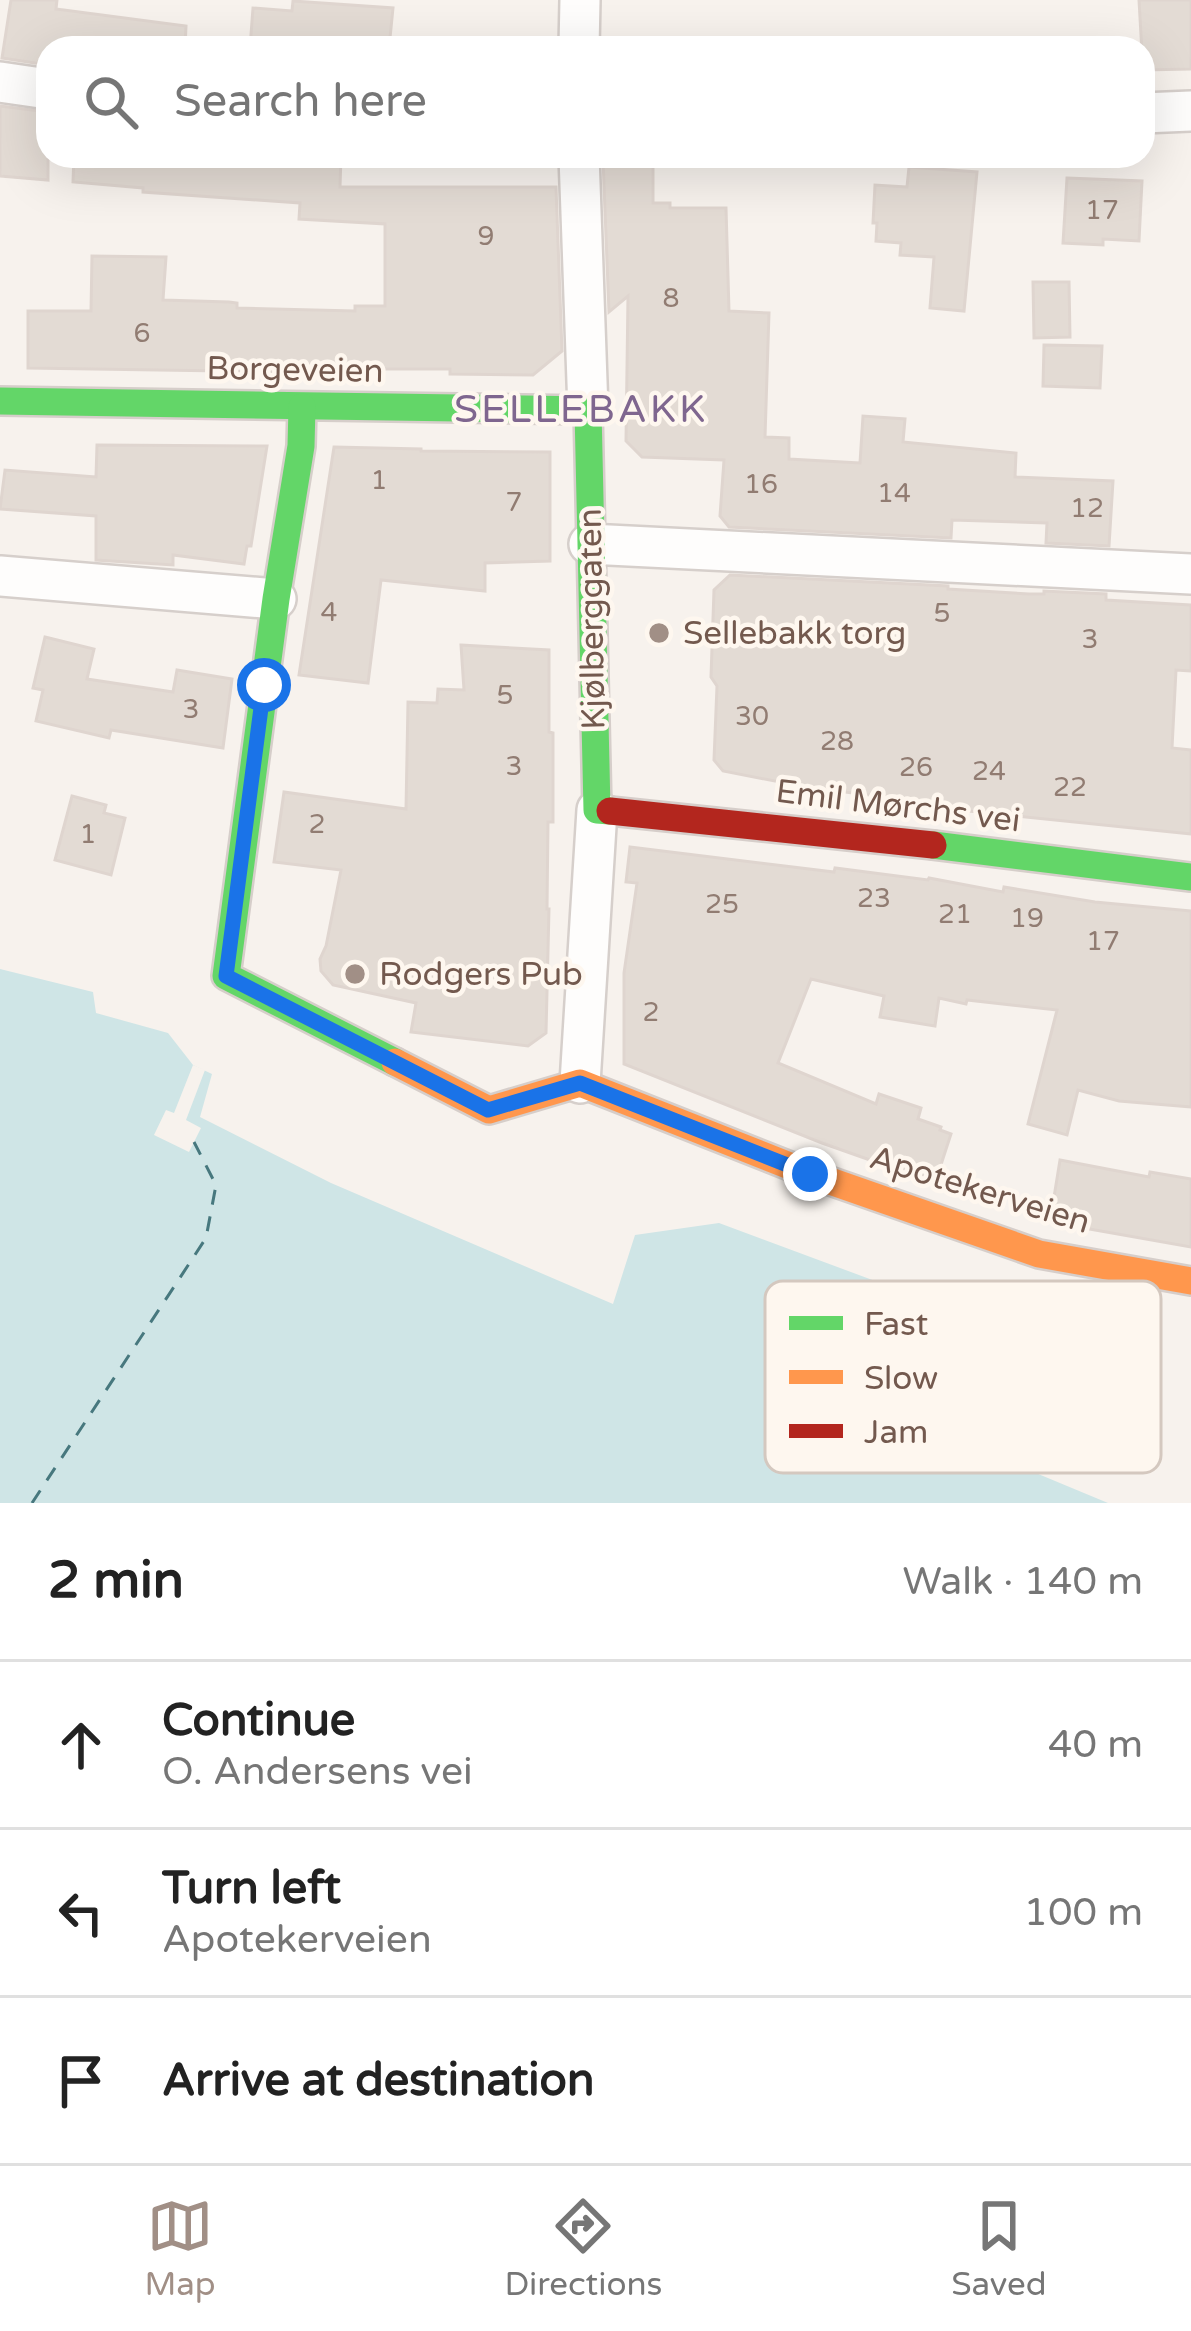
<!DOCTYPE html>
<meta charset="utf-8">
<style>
:root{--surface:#fff;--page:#f6f6f6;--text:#222;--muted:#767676;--line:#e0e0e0;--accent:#a18f86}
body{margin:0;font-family:"Varela Round",sans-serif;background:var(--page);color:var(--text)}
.stop{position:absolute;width:36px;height:36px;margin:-27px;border:9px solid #1a73e8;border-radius:50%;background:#fff}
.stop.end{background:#1a73e8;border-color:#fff;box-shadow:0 3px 12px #0008}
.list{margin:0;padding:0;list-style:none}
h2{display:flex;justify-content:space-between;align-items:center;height:156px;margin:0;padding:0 48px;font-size:51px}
h2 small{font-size:39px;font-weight:400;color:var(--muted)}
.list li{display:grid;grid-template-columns:78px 1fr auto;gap:36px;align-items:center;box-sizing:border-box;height:168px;padding:0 48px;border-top:3px solid var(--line)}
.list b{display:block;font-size:45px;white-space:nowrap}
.list p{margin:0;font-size:39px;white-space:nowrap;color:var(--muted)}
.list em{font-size:39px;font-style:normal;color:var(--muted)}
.icon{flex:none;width:66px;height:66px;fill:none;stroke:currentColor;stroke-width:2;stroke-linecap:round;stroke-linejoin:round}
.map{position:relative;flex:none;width:1191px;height:1503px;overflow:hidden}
.search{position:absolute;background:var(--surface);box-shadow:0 12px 48px #0002;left:36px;right:36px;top:36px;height:132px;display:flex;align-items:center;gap:30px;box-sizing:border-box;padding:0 42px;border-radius:36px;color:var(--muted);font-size:45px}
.sheet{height:660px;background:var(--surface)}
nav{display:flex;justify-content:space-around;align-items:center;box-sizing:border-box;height:168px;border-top:3px solid var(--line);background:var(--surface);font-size:33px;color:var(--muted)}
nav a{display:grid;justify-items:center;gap:6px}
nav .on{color:var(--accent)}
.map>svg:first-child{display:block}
.water{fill:#cfe5e6}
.pier{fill:#f7f2ed}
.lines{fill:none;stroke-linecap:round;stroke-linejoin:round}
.ferry{stroke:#47787e;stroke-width:3;stroke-dasharray:15 12;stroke-linecap:butt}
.building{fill:#e3dbd4;stroke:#dfd5cf;stroke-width:3}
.street-casing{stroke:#d6cfcb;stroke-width:44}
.fast-casing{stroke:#d6ceca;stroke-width:32}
.slow-casing{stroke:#d6ceca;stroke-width:32}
.jam-casing{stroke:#d6ceca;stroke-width:32}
.street{stroke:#fefdfc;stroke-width:39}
.fast{stroke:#63d668;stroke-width:27}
.slow{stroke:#ff974d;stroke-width:27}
.jam{stroke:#b3261e;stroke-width:27}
.route{stroke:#1a73e8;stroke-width:15}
.poi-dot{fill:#a18f86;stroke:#fef7ef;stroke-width:4.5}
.labels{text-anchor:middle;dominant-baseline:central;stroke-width:9;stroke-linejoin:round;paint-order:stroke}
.number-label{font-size:27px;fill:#917c72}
.street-label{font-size:33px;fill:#73594e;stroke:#fef7ef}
.poi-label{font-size:33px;fill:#73594e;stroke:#fef7ef;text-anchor:start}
.quarter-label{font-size:39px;letter-spacing:3px;fill:#7f668f;stroke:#fef7ef}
.key{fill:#fef7ef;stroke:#d4c8bf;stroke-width:3}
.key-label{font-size:33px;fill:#73594e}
</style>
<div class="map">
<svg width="1191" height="1503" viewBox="0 0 1191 1503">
<rect width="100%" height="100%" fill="#f7f2ed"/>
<polygon class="water" points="0,969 93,992 96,1013 168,1033 193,1065 212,1074 200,1117 331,1183 613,1304 635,1235 719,1223 937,1304 980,1426 995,1456 1108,1503 0,1503"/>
<polygon class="pier" points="193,1065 205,1070 186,1120 201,1128 189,1152 154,1135 166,1110 174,1113"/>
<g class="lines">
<polyline class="ferry" points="32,1503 206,1238 216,1185 194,1142"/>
</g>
<g class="building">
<polygon points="11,0 57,0 56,9 186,26 185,48 48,48 48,65 2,58"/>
<polygon points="1139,0 1191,0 1191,69 1143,70"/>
<polygon points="293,1 393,8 389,48 250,48 253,8 292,11"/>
<polygon points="0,106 48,112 48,180 0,176"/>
<polygon points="74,156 341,156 340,187 556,187 562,351 533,375 450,374 450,369 349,369 349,373 28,368 28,311 91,311 92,256 166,257 163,300 229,302 237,303 237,308 355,311 355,306 385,306 385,224 299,219 300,203 143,192 143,188 73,182"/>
<polygon points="603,160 653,160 653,203 670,203 670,208 726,208 729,311 769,313 765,437 789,438 789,459 860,463 863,416 905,419 903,442 1016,453 1015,477 1113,481 1109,546 1046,543 1047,523 952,520 951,538 729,527 720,516 724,460 642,457 626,441 628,296 609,312"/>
<polygon points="909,167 977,172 964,311 930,308 934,257 900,255 901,243 876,241 877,223 873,223 875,185 907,187"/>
<polygon points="1067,178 1142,181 1139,241 1103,239 1103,245 1063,243"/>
<polygon points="1033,282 1069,282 1070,337 1034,338"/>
<polygon points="1044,345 1102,346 1100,388 1043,386"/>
<polygon points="97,445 267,446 251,546 247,546 244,564 173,555 173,565 96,560 96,516 0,509 5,470 96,477"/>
<polygon points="334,447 421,449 421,451 550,452 550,561 485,563 485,591 381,580 368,683 299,675"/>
<polygon points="730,575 948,586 948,589 1029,594 1044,594 1044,591 1106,594 1106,600 1191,605 1191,671 1176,670 1172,748 1191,750 1191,834 959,810 956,807 892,801 892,798 806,787 723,771 714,760 717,686 711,677 714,590"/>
<polygon points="45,637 94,649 87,679 173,692 177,670 232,679 223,748 111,730 109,738 36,721 43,690 33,688"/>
<polygon points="461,645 549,650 549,732 553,733 553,822 548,822 547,909 549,909 546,1033 528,1046 411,1032 416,1003 333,985 321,971 320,959 326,946 341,870 274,862 284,792 406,809 408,702 437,703 438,689 464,690"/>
<polygon points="72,796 106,805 104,813 125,818 111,875 55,860"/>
<polygon points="630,847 834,872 835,868 928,880 929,878 1003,892 1004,887 1095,902 1191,911 1191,1107 1119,1101 1078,1090 1067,1135 1028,1124 1057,1010 967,1000 966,1004 939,998 935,1026 880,1017 884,996 811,979 778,1063 876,1104 879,1094 921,1108 918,1119 941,1127 940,1130 951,1134 935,1183 822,1143 624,1064 624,973 637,883 626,882"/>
<polygon points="1060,1160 1149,1177 1150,1172 1191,1179 1191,1247 1050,1222"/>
</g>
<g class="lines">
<g class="street-casing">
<g id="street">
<polyline points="579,48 580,0"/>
<polyline points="0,82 48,89"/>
<polyline points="1143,113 1191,111"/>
<polyline points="579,156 588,410"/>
<polyline points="589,544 1191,574"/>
<polyline points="0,576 276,599"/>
<polyline points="580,1083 597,810"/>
</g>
</g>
<g class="fast-casing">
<g id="fast">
<polyline points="0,401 588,410 597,810 610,811"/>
<polyline points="302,407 301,446 276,599 226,976 395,1062"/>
<polyline points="933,845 1191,877"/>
</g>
</g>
<g class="slow-casing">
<polyline id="slow" points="395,1062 489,1110 580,1083 810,1174 1039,1254 1191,1281"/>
</g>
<g class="jam-casing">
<polyline id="jam" points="610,811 933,845"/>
</g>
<use href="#street" class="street"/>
<use href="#fast" class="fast"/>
<use href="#slow" class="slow"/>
<use href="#jam" class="jam"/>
</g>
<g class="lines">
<polyline class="route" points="264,685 226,976 488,1110 580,1083 810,1174"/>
</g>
<g class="poi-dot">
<circle cx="659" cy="633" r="12"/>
<circle cx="355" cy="974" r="12"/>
</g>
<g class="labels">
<g class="number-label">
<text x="1102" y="210">17</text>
<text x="486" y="236">9</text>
<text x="671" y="298">8</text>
<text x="142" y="333">6</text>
<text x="379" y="480">1</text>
<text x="761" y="484">16</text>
<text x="894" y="493">14</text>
<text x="514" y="502">7</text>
<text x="1087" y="508">12</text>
<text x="329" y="612">4</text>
<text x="942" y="613">5</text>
<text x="1090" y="639">3</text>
<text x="505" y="695">5</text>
<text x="191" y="709">3</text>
<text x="752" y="716">30</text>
<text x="837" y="741">28</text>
<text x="514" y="766">3</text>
<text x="916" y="767">26</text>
<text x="989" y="771">24</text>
<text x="1070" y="787">22</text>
<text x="317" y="824">2</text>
<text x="88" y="834">1</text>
<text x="874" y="898">23</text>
<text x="722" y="904">25</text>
<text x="955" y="914">21</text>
<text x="1027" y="918">19</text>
<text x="1103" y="941">17</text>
<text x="651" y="1012">2</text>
</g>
<g class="street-label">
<text transform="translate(295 370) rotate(1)">Borgeveien</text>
<text transform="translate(592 619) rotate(-91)">Kjølberggaten</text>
<text transform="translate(898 806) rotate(7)">Emil Mørchs vei</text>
<text transform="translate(980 1190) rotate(17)">Apotekerveien</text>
</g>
<g class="poi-label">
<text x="683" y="633">Sellebakk torg</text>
<text x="379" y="974">Rodgers Pub</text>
</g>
<g class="quarter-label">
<text x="581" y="409">SELLEBAKK</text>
</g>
</g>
<rect x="765" y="1281" width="396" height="192" rx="18" class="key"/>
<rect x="789" y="1316" width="54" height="14" fill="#63d668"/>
<rect x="789" y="1370" width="54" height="14" fill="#ff974d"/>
<rect x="789" y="1424" width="54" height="14" fill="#b3261e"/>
<g class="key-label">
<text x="864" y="1335">Fast</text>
<text x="864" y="1389">Slow</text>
<text x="864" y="1443">Jam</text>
</g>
</svg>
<div class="stop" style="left:264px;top:685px"></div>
<div class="stop end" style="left:810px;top:1174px"></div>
<div class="search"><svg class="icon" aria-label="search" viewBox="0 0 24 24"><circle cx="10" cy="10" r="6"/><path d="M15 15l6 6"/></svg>Search here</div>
</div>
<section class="sheet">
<h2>2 min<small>Walk · 140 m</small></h2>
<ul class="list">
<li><svg class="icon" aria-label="ahead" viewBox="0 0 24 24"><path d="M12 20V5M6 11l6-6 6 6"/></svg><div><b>Continue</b><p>O. Andersens vei</p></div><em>40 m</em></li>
<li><svg class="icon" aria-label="left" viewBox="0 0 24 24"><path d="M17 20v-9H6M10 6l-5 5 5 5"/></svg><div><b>Turn left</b><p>Apotekerveien</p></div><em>100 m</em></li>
<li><svg class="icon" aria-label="arrive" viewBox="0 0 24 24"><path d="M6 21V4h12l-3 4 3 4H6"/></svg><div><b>Arrive at destination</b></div></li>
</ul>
</section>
<nav>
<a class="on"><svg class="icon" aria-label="map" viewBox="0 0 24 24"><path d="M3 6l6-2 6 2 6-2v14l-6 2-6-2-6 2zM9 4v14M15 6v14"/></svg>Map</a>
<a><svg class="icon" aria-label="directions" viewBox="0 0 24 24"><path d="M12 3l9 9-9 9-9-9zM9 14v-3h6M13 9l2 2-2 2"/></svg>Directions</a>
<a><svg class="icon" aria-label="saved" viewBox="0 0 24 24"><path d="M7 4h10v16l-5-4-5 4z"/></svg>Saved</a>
</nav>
